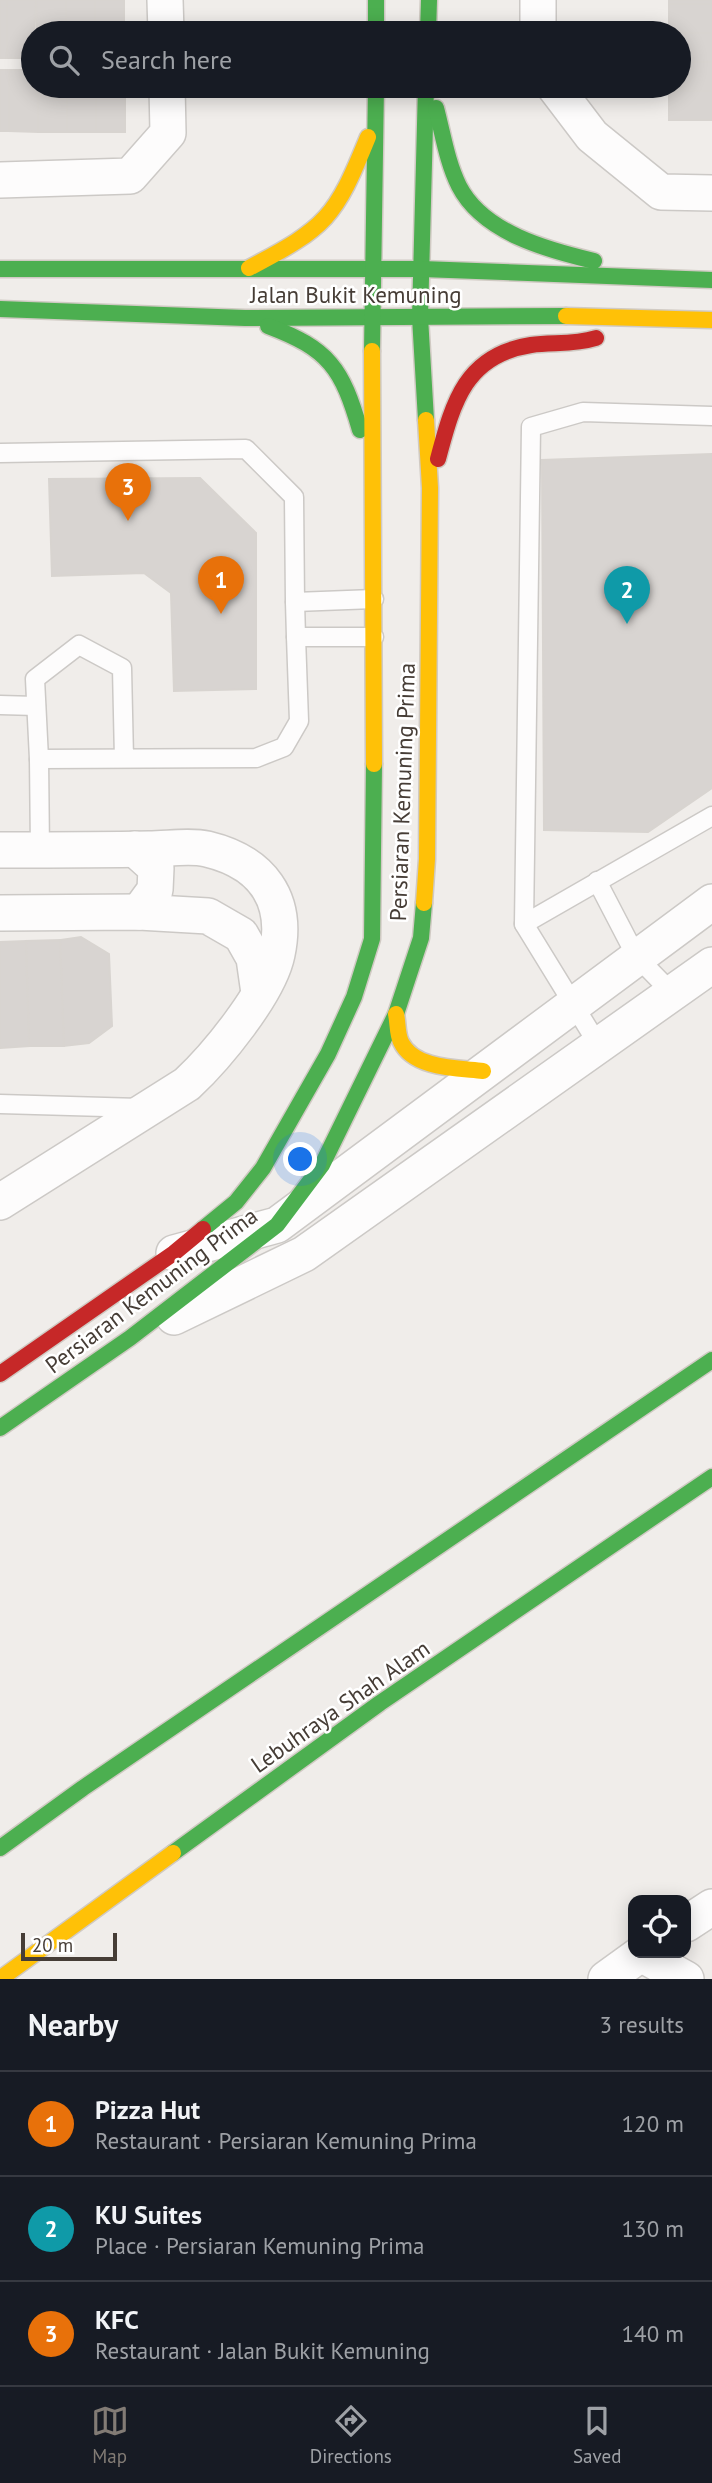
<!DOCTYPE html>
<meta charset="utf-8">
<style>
:root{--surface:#171b24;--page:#242831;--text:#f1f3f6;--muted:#9ea1a6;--line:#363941;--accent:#827b75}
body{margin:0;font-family:"PT Sans",sans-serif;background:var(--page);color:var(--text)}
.controls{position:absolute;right:21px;bottom:21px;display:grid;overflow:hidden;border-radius:14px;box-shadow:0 4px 18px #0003}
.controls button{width:63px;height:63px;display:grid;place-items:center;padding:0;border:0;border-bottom:2px solid var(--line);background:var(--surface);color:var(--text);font:35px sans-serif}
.scale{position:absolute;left:21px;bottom:18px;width:96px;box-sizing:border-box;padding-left:7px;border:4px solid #463d36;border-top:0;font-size:19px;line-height:24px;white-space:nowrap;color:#463d36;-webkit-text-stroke:5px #fff;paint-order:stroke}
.you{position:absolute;left:301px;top:1160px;width:24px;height:24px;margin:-18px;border:5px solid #fff;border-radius:50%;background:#1a73e8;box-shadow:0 0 0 10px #1a73e833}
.badge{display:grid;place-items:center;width:46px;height:46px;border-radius:50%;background:var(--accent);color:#fff;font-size:23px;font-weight:700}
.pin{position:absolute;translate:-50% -58px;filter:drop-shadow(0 2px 4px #0008)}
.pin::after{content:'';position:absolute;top:37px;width:24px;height:21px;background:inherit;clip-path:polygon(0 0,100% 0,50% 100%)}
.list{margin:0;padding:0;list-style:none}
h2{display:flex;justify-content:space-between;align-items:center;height:91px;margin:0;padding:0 28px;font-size:30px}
h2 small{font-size:23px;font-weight:400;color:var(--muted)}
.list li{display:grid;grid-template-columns:46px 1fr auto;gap:21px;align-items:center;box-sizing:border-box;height:105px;padding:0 28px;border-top:2px solid var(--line)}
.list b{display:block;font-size:26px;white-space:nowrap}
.list p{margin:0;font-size:23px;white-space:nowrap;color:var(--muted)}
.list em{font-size:23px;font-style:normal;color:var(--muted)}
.icon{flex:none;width:38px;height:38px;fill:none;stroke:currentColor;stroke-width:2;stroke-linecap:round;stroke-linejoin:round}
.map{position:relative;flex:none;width:712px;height:1979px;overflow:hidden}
.search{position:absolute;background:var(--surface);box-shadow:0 4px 18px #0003;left:21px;right:21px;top:21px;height:77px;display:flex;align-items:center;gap:18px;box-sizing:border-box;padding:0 24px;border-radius:38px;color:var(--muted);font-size:26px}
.sheet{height:406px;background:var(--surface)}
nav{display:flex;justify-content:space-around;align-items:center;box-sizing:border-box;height:98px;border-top:2px solid var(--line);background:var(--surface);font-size:19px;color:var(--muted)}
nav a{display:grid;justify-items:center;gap:4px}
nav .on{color:var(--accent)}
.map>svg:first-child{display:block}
.building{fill:#d8d4d1;stroke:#d8d4d0;stroke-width:2}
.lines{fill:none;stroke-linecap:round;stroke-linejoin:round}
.lane-casing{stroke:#ccc9c6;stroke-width:21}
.street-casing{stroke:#ccc9c6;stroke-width:38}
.fast-casing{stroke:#d0cac3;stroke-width:19}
.slow-casing{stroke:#d0cac3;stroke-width:19}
.jam-casing{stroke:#d0cac3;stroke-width:19}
.lane{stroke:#fdfcfc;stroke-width:18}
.street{stroke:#fdfcfc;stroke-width:35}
.fast{stroke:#4caf50;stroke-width:16}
.slow{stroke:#ffc107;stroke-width:16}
.jam{stroke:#c62828;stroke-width:16}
.labels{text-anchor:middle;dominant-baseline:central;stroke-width:5;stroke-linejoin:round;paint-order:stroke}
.street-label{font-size:23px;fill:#463d36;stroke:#fff}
</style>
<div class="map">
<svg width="712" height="1979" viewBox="0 0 712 1979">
<rect width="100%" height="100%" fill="#f0edea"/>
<g class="building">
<rect x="0" y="0" width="7" height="58"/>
<polygon points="7,0 36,0 33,58 7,58"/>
<polygon points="36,0 66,0 66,33 37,33"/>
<rect x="66" y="0" width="29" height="33"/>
<rect x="95" y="0" width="29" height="33"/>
<rect x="669" y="0" width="43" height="4"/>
<rect x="669" y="4" width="43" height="29"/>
<rect x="679" y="33" width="33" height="29"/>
<polygon points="679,62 712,62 712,91 669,91 669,86 679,86"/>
<rect x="0" y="70" width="9" height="61"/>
<polygon points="9,70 33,70 33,86 38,86 38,132 9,131"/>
<rect x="38" y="86" width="29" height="46"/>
<rect x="67" y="86" width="29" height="46"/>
<rect x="96" y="86" width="29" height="46"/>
<rect x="669" y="91" width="43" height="29"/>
<polygon points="712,454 712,788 648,832 544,830 542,460"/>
<polygon points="200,478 256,533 256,689 174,691 171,593 144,573 52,576 49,479"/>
<polygon points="81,937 109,954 112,1026 89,1043 64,1046 60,940"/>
<polygon points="60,940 64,1046 29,1046 26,941"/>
<polygon points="26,941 29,1046 0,1048 0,942"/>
</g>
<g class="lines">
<g class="lane-casing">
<g id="lane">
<polyline points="0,453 246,449 294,497 295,602 374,599"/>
<polyline points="295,602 296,637"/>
<polyline points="0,705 36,706"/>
<polyline points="39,759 40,850"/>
<polyline points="124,759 122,668 79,645 35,679 39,759 256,758 284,747 299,721 296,637 374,637"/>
<polyline points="597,881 636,956 673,994"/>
<polyline points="524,924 712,816"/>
<polyline points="599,1046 524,924 531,427 583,412 712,416"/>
<polyline points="0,1104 140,1108"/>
</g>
</g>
<g class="street-casing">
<g id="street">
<polyline points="165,0 166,33"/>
<polyline points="538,33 538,0"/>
<polyline points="554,86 592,136 661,192 712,193"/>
<polyline points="0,180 130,176 168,133 167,86"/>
<polyline points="135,849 156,868 155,890 139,912"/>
<path d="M 0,850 C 50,850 99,850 149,849 C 167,849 190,845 207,849 C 261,862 289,898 277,954 C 269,993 216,1057 187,1084 L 0,1202"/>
<polyline points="0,913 139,912 208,916 241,935 254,958 259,993"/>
<polyline points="174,1253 277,1225 712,902"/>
<polyline points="174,1317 304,1254 712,965"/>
<polyline points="686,1924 712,1907"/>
<polyline points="641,1954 686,1979"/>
<polyline points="606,1979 642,1953"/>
</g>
</g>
<g class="fast-casing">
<g id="fast">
<polyline points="376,0 376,33"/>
<polyline points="428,33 429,0"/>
<polyline points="426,86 420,317 426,420"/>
<path d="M 436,108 C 443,134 447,162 459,186 C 483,233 548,250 594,261"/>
<polyline points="0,269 422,269 712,280"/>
<polyline points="0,309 245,318 566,316"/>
<path d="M 268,326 C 329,349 342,368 360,430"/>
<polyline points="372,351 376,86"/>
<polyline points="203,1229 236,1202 263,1168 328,1054 354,997 372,939 374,764"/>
<polyline points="0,1428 130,1338 277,1225 322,1165 396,1014 421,938 424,903"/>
<polyline points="0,1848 83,1788 712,1360"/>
<polyline points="173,1853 380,1703 712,1477"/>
</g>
</g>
<g class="slow-casing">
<g id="slow">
<path d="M 249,268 C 327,227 335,218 368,137"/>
<polyline points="566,316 712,320"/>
<polyline points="372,351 374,764"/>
<polyline points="424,903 427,859 430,488 426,420"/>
<path d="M 396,1014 C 398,1023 397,1034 401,1042 C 414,1069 457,1068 483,1071"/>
<polyline points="0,1979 173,1853"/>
</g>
</g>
<g class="jam-casing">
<g id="jam">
<path d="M 438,459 C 453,403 465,355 531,345 C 553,342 574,345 596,338"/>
<polyline points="0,1374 174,1253 203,1229"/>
</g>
</g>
<use href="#lane" class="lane"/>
<use href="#street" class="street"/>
<use href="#fast" class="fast"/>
<use href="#slow" class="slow"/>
<use href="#jam" class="jam"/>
</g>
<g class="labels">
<g class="street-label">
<text x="356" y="294">Jalan Bukit Kemuning</text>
<text transform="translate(402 792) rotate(-88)">Persiaran Kemuning Prima</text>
<text transform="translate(151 1290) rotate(-37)">Persiaran Kemuning Prima</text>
<text transform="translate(340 1706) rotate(-35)">Lebuhraya Shah Alam</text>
</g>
</g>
</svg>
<div class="controls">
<button><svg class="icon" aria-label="locate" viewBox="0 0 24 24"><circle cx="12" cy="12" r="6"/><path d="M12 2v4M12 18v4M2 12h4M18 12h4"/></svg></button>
</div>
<div class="scale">20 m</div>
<div class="you"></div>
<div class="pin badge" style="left:221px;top:614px;background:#e8710a">1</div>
<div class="pin badge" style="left:627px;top:624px;background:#0f9aa8">2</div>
<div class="pin badge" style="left:128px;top:521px;background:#e8710a">3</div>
<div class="search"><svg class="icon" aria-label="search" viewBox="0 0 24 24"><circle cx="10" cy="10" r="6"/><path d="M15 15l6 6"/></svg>Search here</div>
</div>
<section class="sheet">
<h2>Nearby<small>3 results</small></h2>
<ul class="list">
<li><span class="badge" style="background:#e8710a">1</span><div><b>Pizza Hut</b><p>Restaurant · Persiaran Kemuning Prima</p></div><em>120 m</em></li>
<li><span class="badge" style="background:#0f9aa8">2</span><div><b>KU Suites</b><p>Place · Persiaran Kemuning Prima</p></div><em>130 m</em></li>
<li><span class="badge" style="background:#e8710a">3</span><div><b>KFC</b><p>Restaurant · Jalan Bukit Kemuning</p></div><em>140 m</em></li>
</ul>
</section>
<nav>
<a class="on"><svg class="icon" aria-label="map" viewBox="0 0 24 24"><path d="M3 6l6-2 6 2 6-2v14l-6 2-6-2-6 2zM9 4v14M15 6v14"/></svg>Map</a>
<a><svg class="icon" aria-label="directions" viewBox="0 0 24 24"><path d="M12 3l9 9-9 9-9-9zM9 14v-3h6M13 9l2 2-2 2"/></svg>Directions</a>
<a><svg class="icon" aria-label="saved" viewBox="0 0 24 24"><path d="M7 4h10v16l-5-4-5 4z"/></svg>Saved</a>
</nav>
